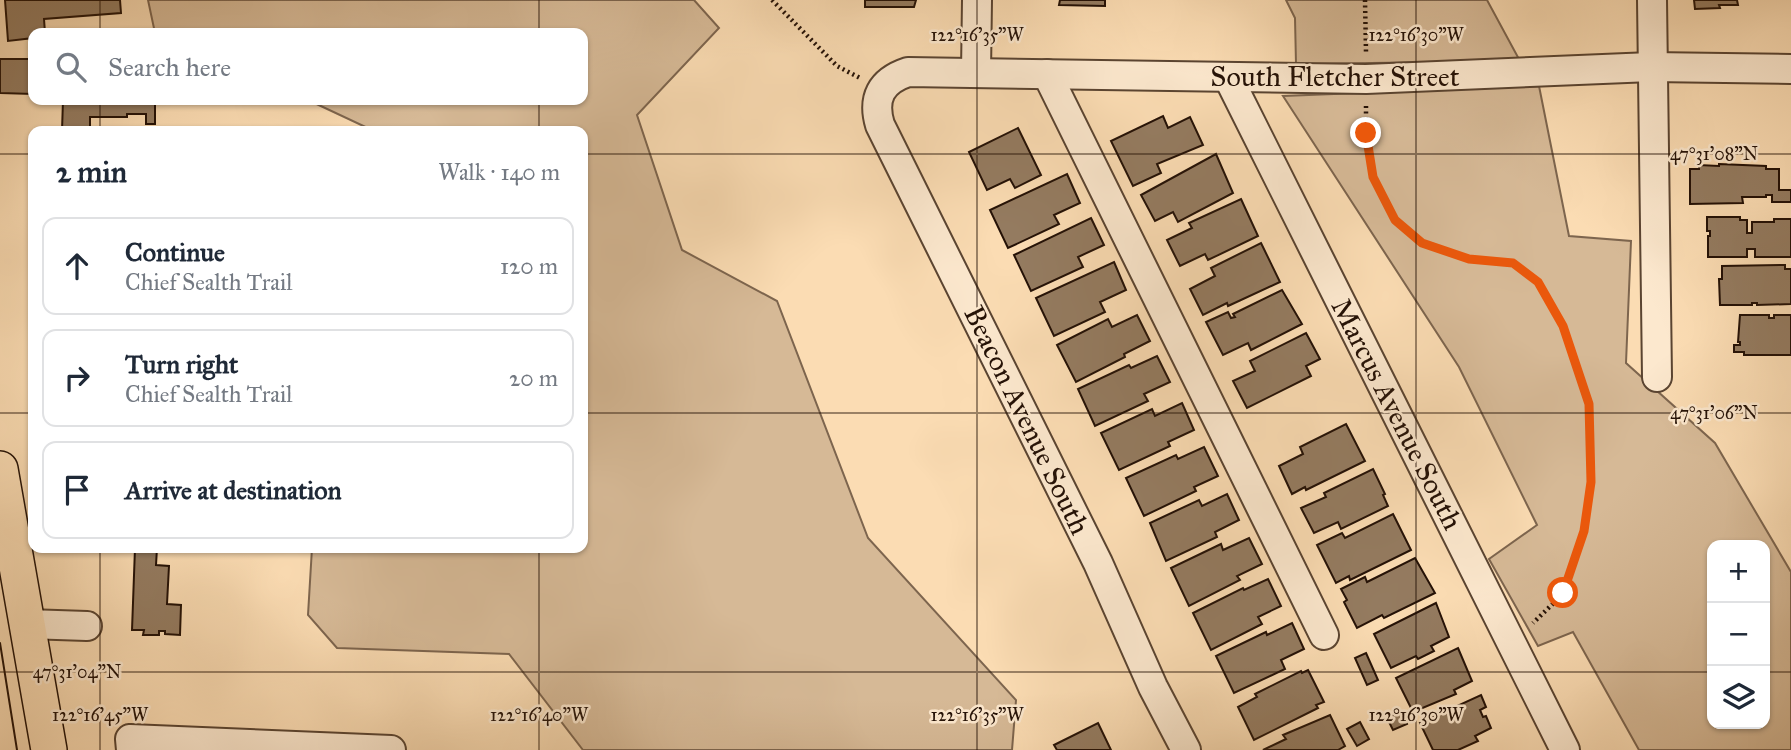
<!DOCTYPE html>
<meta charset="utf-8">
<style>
:root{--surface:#fff;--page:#f6f6f7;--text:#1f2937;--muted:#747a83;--line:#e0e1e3}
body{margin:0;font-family:"IM FELL Great Primer",serif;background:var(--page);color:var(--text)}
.controls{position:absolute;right:21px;bottom:21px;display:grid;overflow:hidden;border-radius:14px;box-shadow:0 2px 5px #0004}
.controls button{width:63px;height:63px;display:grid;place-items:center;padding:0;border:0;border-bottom:2px solid var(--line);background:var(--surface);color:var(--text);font:35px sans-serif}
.stop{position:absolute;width:21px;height:21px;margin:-16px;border:5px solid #ea580c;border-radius:50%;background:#fff}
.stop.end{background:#ea580c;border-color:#fff;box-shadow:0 2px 7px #0008}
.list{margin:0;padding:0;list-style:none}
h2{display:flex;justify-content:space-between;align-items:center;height:91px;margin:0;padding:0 28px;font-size:30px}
h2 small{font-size:23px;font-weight:400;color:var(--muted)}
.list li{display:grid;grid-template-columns:46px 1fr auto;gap:21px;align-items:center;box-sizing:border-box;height:98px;margin:0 14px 14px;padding:0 14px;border:2px solid var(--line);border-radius:14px}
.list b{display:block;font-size:26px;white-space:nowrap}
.list p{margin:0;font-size:23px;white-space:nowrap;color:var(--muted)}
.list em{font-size:23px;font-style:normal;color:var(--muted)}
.icon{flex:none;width:38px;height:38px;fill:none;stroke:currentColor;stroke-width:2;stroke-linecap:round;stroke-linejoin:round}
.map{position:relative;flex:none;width:1791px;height:750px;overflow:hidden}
.search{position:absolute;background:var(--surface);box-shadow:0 2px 5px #0004;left:28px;top:28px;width:560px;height:77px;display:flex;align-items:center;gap:18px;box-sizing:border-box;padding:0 24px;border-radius:14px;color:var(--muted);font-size:26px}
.panel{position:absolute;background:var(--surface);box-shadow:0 2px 5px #0004;left:28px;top:126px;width:560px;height:427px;border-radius:14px}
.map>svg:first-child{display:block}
.green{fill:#d6b996;stroke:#7d654e;stroke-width:2;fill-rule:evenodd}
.building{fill:#947b60;stroke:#241106;stroke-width:2}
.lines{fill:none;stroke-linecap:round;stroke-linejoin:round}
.minor-casing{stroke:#5a4431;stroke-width:32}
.major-casing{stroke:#241106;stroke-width:38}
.path{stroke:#241106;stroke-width:4.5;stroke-dasharray:2 3.5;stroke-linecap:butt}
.minor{stroke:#fce8ce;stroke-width:28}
.major{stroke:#fbdcb3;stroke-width:35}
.tram{stroke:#241106;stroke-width:2}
.route{stroke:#ea580c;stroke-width:9}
.ticks{fill:none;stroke:#241106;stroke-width:2;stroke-opacity:0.45}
.labels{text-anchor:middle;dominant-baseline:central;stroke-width:5;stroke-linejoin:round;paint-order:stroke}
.street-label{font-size:28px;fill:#241106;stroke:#fce8ce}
.ticks-label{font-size:18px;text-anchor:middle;fill:#241106;stroke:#fce8ce;stroke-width:5;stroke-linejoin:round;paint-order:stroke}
</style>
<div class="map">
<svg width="1791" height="750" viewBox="0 0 1791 750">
<rect width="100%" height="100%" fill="#fbdcb3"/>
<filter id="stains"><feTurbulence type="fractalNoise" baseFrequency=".00286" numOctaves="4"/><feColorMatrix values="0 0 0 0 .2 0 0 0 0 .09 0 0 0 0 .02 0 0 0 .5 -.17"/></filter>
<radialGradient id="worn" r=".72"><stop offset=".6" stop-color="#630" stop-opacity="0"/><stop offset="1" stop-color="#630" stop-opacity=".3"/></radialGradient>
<g class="green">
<polygon points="148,0 694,0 719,28 637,115 682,250 777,301 868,538 1016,700 1012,750 583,750 509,654 337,648 308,615 312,548 583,548 583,131 374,131 308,100 583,100 583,33 155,33"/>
<polygon points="1286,0 1487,0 1520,61 1296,64 1295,18"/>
<path d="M 1539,86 L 1569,236 L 1631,241 L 1626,363 L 1715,443 L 1791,572 L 1791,750 L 1639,750 L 1573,632 L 1538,646 L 1489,559 L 1537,525 L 1459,367 L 1283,96 ZM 1712,545 L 1765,545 L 1765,724 L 1712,724 Z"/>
</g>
<g class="building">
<polygon points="5,0 120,0 121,13 44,19 45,33 33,33 33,38 8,41"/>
<polygon points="865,0 916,0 914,7 865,7"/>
<polygon points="1060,0 1105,0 1105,6 1059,5"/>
<polygon points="1694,0 1737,0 1738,5 1719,5 1720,8 1695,9"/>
<polygon points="0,59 33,59 33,94 0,93"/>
<polygon points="63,100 155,100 155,124 146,124 146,114 127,114 127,117 90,117 90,131 62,131"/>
<polygon points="1163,116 1168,128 1190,117 1203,145 1157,164 1161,173 1133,186 1111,141"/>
<polygon points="1018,128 1041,175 1015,188 1010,179 987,190 969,152"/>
<polygon points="1216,154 1233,193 1178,222 1173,212 1155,221 1141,195"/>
<polygon points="1719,164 1766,166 1766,169 1779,169 1779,190 1791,190 1791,202 1772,202 1772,195 1766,195 1766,197 1742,197 1743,203 1690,204 1690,169 1699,169 1699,165 1719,166"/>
<polygon points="1067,174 1080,203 1054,215 1059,224 1008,248 990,210"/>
<polygon points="1241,199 1258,236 1208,260 1205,254 1180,266 1167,240 1192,228 1189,223"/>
<polygon points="1707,217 1740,217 1740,220 1747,220 1747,233 1752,233 1752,222 1774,222 1774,219 1791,219 1791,257 1755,257 1755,249 1747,249 1747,257 1708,257 1708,236 1710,236 1710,231 1707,231"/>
<polygon points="1091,218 1104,245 1078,257 1083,267 1031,291 1014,255"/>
<polygon points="1261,243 1280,282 1228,306 1227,303 1203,315 1190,289 1215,276 1211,268"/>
<polygon points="1114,262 1126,290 1100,302 1105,312 1054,336 1036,298"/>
<polygon points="1785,265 1785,269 1791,269 1791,304 1757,305 1757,303 1752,303 1752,305 1720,305 1719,279 1722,279 1722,266"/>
<polygon points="1282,290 1302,324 1251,350 1248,343 1223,355 1206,322 1228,312 1231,318 1235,317 1233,314"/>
<polygon points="1137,315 1150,341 1124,354 1125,357 1076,382 1057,345 1108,319 1112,327"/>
<polygon points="1740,315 1769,315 1769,318 1774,318 1774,315 1791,315 1791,355 1744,355 1744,352 1734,352 1734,345 1740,345 1740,342 1738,342"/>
<polygon points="1306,333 1320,359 1306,366 1311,376 1247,408 1233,381 1255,371 1250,361"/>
<polygon points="1157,356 1170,382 1144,394 1148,401 1095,426 1078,389 1129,365 1131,368"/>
<polygon points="1182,403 1194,430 1168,442 1170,446 1119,470 1101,433 1152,409 1155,416"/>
<polygon points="1346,424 1365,461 1306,490 1305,487 1292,494 1279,466 1303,454 1300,447"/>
<polygon points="1204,447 1218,476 1194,487 1196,491 1144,516 1126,478 1176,455 1178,459"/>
<polygon points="1373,469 1385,494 1383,495 1388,506 1341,529 1338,522 1314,533 1301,508 1326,497 1324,493"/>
<polygon points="1227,494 1239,520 1215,532 1217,537 1166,561 1150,523 1199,500 1202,506"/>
<polygon points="1393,514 1411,550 1350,580 1349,576 1336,583 1317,545 1342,533 1345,538"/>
<polygon points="1249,538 1262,564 1237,576 1240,580 1189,606 1171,568 1221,544 1223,550"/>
<polygon points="135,548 157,548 156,565 169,566 167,604 181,605 180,635 165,634 165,631 159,631 159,635 143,635 144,630 132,630"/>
<polygon points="1415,558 1435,593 1384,618 1382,615 1357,628 1344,602 1347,600 1341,589 1365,577 1367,582"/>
<polygon points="1268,579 1281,606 1258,617 1262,624 1211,650 1193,613 1243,588 1244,590"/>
<polygon points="1436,603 1449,637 1431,646 1434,651 1418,659 1416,656 1391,668 1374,634"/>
<polygon points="1292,623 1304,649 1281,660 1285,669 1234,693 1216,656 1266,632 1267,635"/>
<polygon points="1458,648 1472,681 1454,690 1456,694 1413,712 1396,678"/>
<polygon points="1366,653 1378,680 1367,685 1355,658"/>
<polygon points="1308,670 1324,702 1316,705 1318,708 1254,740 1238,707 1257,697 1255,694 1301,671 1302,673"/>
<polygon points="1481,695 1486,707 1480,710 1483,717 1486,716 1491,728 1475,736 1478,741 1458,750 1433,750 1420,723"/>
<polygon points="1400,711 1405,711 1409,720 1406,721 1407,724 1393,730 1387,718"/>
<polygon points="1330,715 1345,746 1338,750 1263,750 1286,739 1283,735"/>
<polygon points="1360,722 1369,739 1357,746 1347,729"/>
<polygon points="1098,723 1111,750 1057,750 1054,745"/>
</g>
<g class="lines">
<g class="minor-casing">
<g id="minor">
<polyline points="1652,0 1657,377"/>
<polyline points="976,72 977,0"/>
<polyline points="1047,74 1324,635"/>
<polyline points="1228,77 1565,750"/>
<polyline points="27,624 87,626"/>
<polyline points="131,750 130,739 391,750"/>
<path d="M 1186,750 L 1153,687 L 1098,563 L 880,125 C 872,98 881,81 908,72 L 1366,79 L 1651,67 L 1791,69"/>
</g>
</g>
<g class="major-casing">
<polyline id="major" points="0,469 49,750"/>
</g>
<g class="path">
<polyline points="772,0 837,66 860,78"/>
<polyline points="1365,0 1366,52"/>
<polyline points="1366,106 1366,133 1372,177 1395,220 1422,243 1469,259 1513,263 1538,282 1564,326 1589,404 1591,482 1584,531 1564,593 1533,623"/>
</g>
<use href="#minor" class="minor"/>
<use href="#major" class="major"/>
<polyline class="tram" points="0,643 17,750"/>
</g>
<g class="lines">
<polyline class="route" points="1366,133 1373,177 1395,220 1422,243 1469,259 1513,263 1538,282 1563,326 1589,404 1591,482 1584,531 1563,593"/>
</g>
<path class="ticks" d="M 100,0 L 100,33M 539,0 L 539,33M 977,0 L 977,750M 1416,0 L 1416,750M 100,100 L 100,131M 539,100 L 539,131M 0,154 L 33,154M 583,154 L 1791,154M 0,413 L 33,413M 583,413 L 1791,413M 100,548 L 100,750M 539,548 L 539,750M 0,672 L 1712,672M 1765,672 L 1791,672"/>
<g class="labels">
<g class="street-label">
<text x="1335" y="76">South Fletcher Street</text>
<text transform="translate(1397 414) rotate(63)">Marcus Avenue South</text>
<text transform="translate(1027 420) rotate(64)">Beacon Avenue South</text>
</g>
</g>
<g class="ticks-label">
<text x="977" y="41">122°16'35"W</text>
<text x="1416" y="41">122°16'30"W</text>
<text x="1714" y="160">47°31'08"N</text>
<text x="1714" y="419">47°31'06"N</text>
<text x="77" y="678">47°31'04"N</text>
<text x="100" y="721">122°16'45"W</text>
<text x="539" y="721">122°16'40"W</text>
<text x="977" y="721">122°16'35"W</text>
<text x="1416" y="721">122°16'30"W</text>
</g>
<rect width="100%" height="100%" filter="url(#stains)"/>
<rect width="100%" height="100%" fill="url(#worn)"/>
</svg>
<div class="controls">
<button>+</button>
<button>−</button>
<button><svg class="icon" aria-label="layers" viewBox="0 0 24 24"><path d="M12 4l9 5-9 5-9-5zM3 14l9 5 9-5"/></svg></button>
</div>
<div class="stop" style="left:1563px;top:593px"></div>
<div class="stop end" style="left:1366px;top:133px"></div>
<div class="search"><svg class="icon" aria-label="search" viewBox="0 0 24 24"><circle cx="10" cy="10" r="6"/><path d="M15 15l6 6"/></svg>Search here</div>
<section class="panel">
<h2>2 min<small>Walk · 140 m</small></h2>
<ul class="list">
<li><svg class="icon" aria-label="ahead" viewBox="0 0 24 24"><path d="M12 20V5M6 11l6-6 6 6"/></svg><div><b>Continue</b><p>Chief Sealth Trail</p></div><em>120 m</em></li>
<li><svg class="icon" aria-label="right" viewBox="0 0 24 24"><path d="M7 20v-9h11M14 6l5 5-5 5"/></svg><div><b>Turn right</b><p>Chief Sealth Trail</p></div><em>20 m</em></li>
<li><svg class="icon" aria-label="arrive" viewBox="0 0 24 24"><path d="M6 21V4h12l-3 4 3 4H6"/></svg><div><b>Arrive at destination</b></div></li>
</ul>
</section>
</div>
